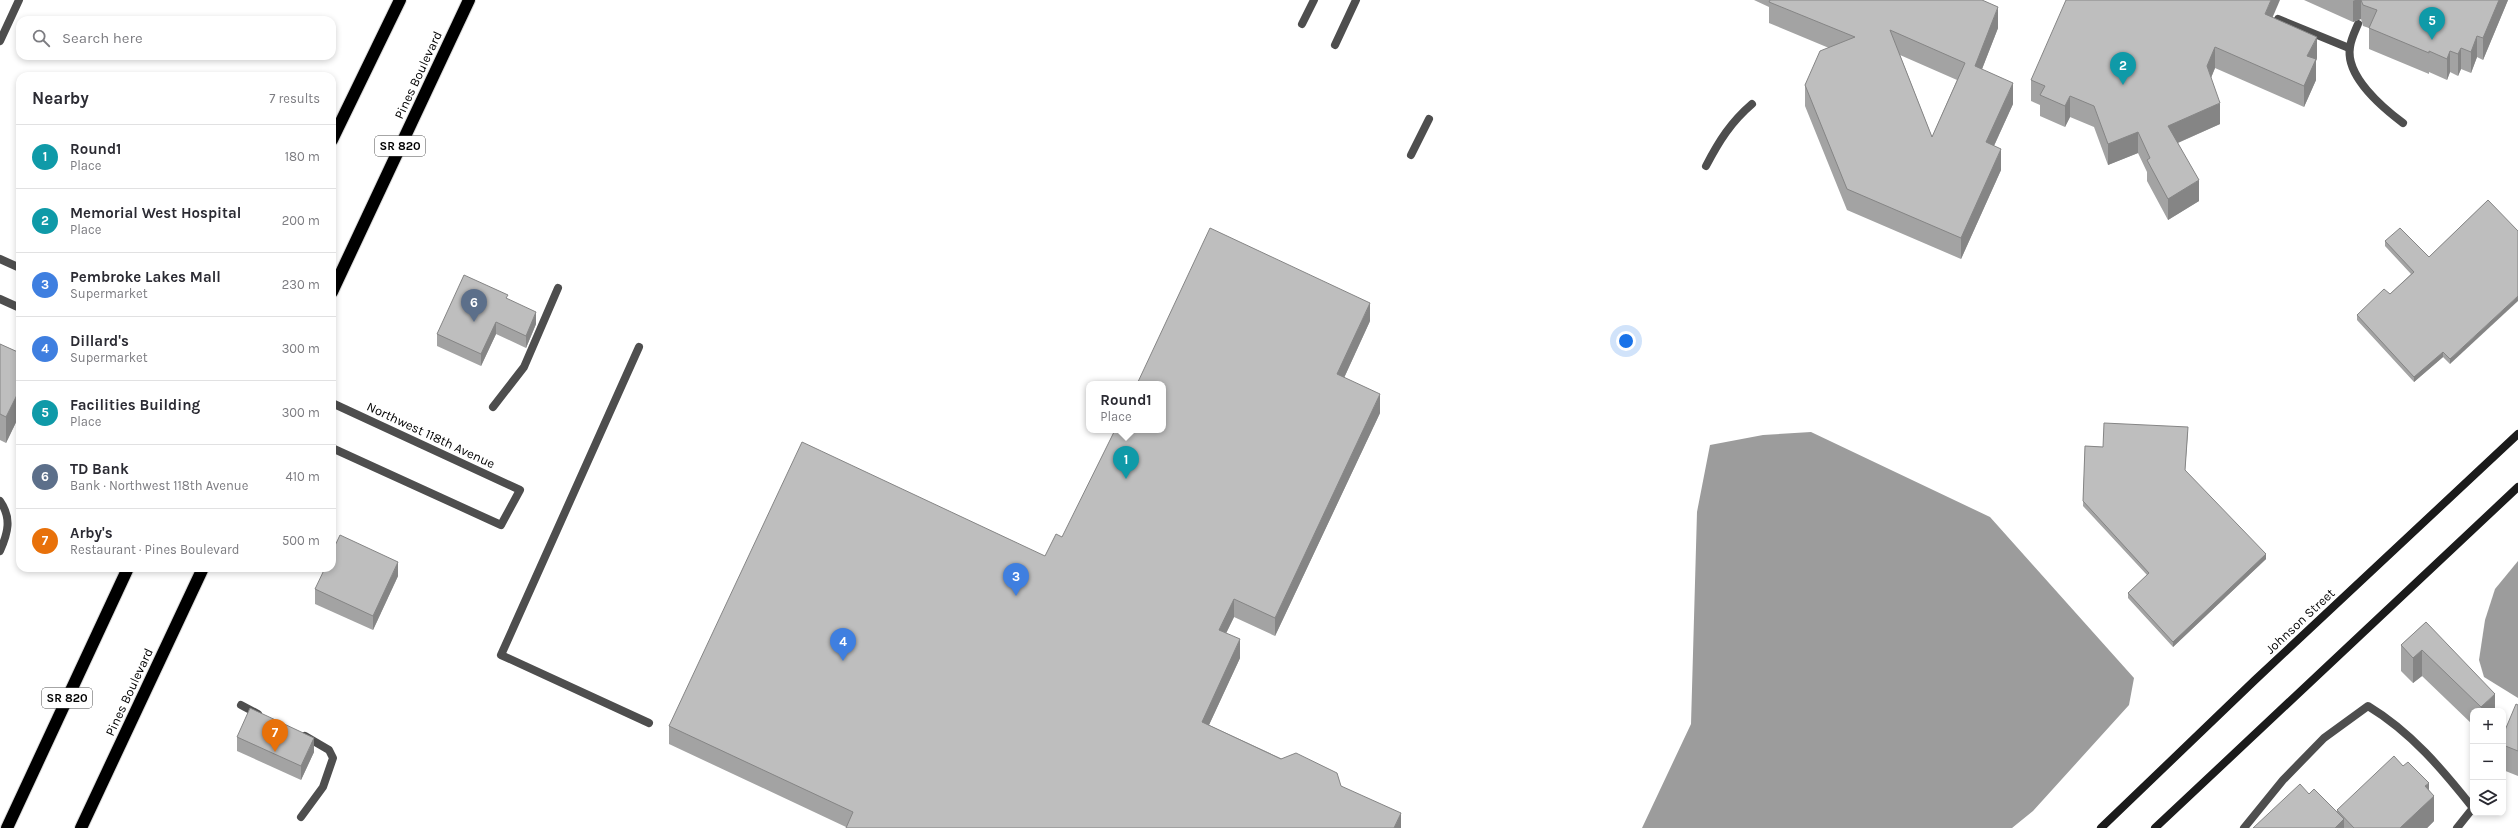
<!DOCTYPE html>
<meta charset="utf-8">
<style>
:root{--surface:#fff;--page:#f2f2f3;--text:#2b2b33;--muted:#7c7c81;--line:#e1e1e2;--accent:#2563eb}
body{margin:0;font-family:Karla,sans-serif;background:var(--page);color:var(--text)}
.controls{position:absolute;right:12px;bottom:12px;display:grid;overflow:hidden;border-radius:8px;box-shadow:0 2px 6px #0003}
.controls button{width:36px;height:36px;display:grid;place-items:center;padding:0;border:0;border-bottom:1px solid var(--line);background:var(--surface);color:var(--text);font:20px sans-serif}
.you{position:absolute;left:1626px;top:341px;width:14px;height:14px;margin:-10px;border:3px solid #fff;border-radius:50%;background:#1a73e8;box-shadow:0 0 0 6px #1a73e833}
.badge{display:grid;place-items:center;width:26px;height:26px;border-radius:50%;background:var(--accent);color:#fff;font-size:13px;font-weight:700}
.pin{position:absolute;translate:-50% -33px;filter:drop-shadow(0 1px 2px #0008)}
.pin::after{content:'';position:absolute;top:21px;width:14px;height:12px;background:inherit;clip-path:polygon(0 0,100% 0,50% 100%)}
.popup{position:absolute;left:1086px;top:381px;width:80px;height:52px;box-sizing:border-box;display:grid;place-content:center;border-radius:8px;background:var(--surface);filter:drop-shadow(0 1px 3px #0005);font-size:13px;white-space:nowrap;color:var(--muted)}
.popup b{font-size:15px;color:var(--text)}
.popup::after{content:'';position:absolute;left:50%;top:100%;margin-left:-8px;border:8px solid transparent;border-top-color:var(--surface)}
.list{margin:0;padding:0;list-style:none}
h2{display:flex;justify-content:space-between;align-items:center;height:52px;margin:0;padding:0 16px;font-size:17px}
h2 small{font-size:13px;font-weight:400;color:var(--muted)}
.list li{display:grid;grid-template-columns:26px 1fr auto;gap:12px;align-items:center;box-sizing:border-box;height:64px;padding:0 16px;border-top:1px solid var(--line)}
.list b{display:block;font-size:15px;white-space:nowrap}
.list p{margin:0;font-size:13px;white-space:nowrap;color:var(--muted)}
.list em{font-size:13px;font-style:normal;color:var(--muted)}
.icon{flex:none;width:22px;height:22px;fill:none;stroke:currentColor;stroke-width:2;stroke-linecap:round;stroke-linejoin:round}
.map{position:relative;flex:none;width:2518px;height:828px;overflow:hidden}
.search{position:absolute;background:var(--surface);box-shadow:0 2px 6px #0003;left:16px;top:16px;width:320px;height:44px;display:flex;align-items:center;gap:10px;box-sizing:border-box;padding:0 14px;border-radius:12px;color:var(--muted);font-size:15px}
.panel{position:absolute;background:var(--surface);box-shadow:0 2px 6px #0003;left:16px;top:72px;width:320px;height:500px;border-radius:12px}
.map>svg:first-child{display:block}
.water{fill:#9c9c9c}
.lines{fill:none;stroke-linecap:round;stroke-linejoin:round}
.highway-casing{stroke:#dbdbdb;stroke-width:14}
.lane{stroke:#4e4e4e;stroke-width:8}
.street{stroke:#4e4e4e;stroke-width:8}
.secondary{stroke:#1b1b1b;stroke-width:8}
.highway{stroke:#000;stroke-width:12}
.wall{fill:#a3a3a3;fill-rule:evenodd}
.shaded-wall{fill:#858585}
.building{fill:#bebebe;stroke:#858585;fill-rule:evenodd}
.labels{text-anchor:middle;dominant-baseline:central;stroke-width:4;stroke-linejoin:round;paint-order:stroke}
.shield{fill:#fff;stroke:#4c4c4c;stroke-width:1}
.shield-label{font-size:12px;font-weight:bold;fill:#000}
.street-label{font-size:13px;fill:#000;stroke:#fff}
</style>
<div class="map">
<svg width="2518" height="828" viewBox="0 0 2518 828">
<rect width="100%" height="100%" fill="#fff"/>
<g class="water">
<polygon points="1811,432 1990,517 2134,678 2129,705 2033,811 2012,828 1642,828 1691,724 1697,512 1710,445 1763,435"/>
<polygon points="2518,561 2518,698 2484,677 2479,660 2485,620 2495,589"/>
</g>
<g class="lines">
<g class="highway-casing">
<g id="highway">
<polyline points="332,140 400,0"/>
<polyline points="332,292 469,0"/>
<polyline points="7,828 128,568"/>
<polyline points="81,828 203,568"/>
</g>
</g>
<g class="lane">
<polyline points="2278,19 2349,48"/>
<path d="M 2358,24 C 2355,31 2351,39 2350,47 C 2345,76 2383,108 2403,123"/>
<polyline points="0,41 19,0"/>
<polyline points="1411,155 1429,119"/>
<path d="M 1706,166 C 1719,141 1731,122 1752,104"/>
<polyline points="639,347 501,655 649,723"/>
<polyline points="493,407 524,367 558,288"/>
<polyline points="241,705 258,714"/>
<polyline points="301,817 323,787 333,758 329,750 305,736"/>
</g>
<g class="street">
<polyline points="1302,24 1314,0"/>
<polyline points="1335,45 1356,0"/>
<polyline points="0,259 20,268"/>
<polyline points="0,299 20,308"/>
<polyline points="332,403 520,490 501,525 332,448"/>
<path d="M 0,501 C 12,518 8,533 0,551"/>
<path d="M 2244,828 L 2283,780 L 2324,738 L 2368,706 C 2411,732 2442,769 2473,808 L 2457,828"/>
</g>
<g class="secondary">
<polyline points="2101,828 2255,680 2518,434"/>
<polyline points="2155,828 2518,487"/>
</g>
<use href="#highway" class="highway"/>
</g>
<g class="wall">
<path d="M 1754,0 L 1982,0 L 1998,28 L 1982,69 L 2013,104 L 1994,146 L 2001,170 L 1961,259 L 1847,210 L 1805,106 L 1805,85 L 1829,48 L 1769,23 L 1769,7 ZM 1900,55 L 1957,80 L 1932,137 Z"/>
<polygon points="2304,0 2508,0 2483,60 2477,57 2471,73 2461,69 2458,76 2450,72 2447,80 2429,72 2429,74 2369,49 2369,28 2363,26 2361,19 2353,22"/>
<polygon points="2272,17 2317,58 2316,61 2316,80 2304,107 2215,68 2211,78 2220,124 2178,143 2199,201 2168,220 2147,181 2147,172 2138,153 2108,165 2094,127 2070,117 2065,127 2040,116 2040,105 2031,101 2031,80"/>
<polygon points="2488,200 2450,364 2443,357 2414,382 2357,320 2357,315 2390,294 2411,274 2385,246 2385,241 2429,257"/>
<polygon points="508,299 536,324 526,348 496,334 481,366 437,346 437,334"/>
<polygon points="1370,321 1344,378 1380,413 1275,636 1234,617 1226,633 1240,658 1209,725 1341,786 1401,828 846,827 669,744 669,726 1045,556 1062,537"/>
<polygon points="0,344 20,353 20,414 6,443 0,440"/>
<polygon points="2188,432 2185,471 2266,559 2173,647 2128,598 2128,593 2147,575 2083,506 2085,446 2103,447"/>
<polygon points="398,576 373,630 315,604 315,589"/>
<polygon points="2426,622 2495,711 2473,711 2473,725 2422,676 2413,683 2401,671 2401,645"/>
<polygon points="2518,705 2518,776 2503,770 2503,735"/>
<polygon points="237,737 314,752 301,780 237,751"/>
<polygon points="2403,766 2429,790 2434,821 2427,828 2253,828 2309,794 2337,812 2337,810"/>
</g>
<g class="shaded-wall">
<polygon points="2271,0 2280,0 2265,35 2265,14"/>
<polygon points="2355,0 2361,0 2361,19 2353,22 2353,1"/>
<polygon points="2499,0 2508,0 2483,60 2483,38"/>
<polygon points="1998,7 1998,28 1975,87 1975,66"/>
<polygon points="2477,36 2477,57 2471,73 2471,52"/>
<polygon points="2317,37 2317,58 2316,61 2316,80 2304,107 2304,86 2307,56"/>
<polygon points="2215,47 2215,68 2207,87 2207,66"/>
<polygon points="2461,48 2461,69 2458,76 2458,54"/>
<polygon points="2450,51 2450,72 2447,80 2447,59"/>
<polygon points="2013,83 2013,104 1986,163 1986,142"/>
<polygon points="2070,96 2070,117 2065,127 2065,106"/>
<polygon points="2220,103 2220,124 2168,147 2168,126"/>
<polygon points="2138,132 2138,153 2108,165 2108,144"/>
<polygon points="2001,149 2001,170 1961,259 1961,238"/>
<polygon points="2199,180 2199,201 2168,220 2168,199"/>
<polygon points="2518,296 2518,301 2450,364 2450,359"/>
<polygon points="1370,303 1370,321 1337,393 1337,374"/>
<polygon points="536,312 536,324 526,348 526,336"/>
<polygon points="496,322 496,334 481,366 481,354"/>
<polygon points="2443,352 2443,357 2414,382 2414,377"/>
<polygon points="20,389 20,414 6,443 6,417"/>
<polygon points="1380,394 1380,413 1275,636 1275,618"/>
<polygon points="2266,554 2266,559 2173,647 2173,642"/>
<polygon points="398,562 398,576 373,630 373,616"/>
<polygon points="1234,599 1234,617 1219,648 1219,630"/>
<polygon points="1240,639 1240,658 1202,740 1202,722"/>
<polygon points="2422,650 2422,676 2413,683 2413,658"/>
<polygon points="2495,694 2495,711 2481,711 2481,707"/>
<polygon points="314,738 314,752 301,780 301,766"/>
<polygon points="2429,783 2429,801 2434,796 2434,821 2427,828 2400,828 2425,786"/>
<polygon points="1401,813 1401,828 1394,828"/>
<polygon points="2344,819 2344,828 2335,828"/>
</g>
<g class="building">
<path d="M 1770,0 L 1982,0 L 1998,7 L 1975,66 L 2013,83 L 1986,142 L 2001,149 L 1961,238 L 1847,189 L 1805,85 L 1820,51 L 1855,37 L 1769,2 ZM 1890,30 L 1965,63 L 1932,137 Z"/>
<polygon points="2066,0 2271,0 2265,14 2317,37 2307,56 2316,59 2304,86 2215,47 2207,66 2220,103 2168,126 2199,180 2168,199 2147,160 2150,158 2138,132 2108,144 2094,106 2070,96 2065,106 2040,95 2045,86 2031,80"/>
<polygon points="2361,0 2499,0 2483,38 2477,36 2471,52 2461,48 2458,54 2450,51 2447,59 2429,51 2429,53 2369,28 2377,10 2363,5"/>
<polygon points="2488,200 2518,231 2518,296 2450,359 2443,352 2414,377 2357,315 2384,289 2390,294 2414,272 2385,241 2400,228 2429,257"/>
<polygon points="1210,228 1370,303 1337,374 1380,394 1275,618 1234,599 1219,630 1240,639 1202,722 1281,759 1296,753 1337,773 1341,786 1401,813 1394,828 846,828 853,812 669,726 802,442 1045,556 1056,534 1062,537 1115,430 1163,430 1163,384 1137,384"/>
<polygon points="464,275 508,295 506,298 536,312 526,336 496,322 481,354 437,334"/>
<polygon points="0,344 20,353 20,389 6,417 0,414"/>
<polygon points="2104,423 2188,427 2185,470 2266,554 2173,642 2128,593 2149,573 2083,501 2085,446 2103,447"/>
<polygon points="340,535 398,562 373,616 315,589 325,568 332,568 332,552"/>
<polygon points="2426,622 2495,694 2481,707 2422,650 2413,658 2401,645"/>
<polygon points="2516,704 2518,705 2518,751 2503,745 2503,735"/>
<polygon points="250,708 314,738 301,766 237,737"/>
<polygon points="2394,756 2403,766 2408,762 2429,783 2425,786 2434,796 2400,828 2354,828 2337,810"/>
<polygon points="2300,784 2309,794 2314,789 2344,819 2335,828 2253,828"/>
</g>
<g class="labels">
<g class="shield">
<rect x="375" y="136" width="50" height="20" rx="3"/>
<rect x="42" y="688" width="50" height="20" rx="3"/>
</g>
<g class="shield-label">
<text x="400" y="146">SR 820</text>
<text x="67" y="698">SR 820</text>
</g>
<g class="street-label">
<text transform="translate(418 75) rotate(-65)">Pines Boulevard</text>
<text transform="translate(431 435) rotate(25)">Northwest 118th Avenue</text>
<text transform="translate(2300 621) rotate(-43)">Johnson Street</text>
<text transform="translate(129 692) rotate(-65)">Pines Boulevard</text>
</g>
</g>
</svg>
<div class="controls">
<button>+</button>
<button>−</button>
<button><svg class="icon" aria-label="layers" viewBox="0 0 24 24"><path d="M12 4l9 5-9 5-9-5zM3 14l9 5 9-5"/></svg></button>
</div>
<div class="you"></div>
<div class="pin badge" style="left:1126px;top:479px;background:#0f9aa8">1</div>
<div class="popup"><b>Round1</b>Place</div>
<div class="pin badge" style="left:2123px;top:85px;background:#0f9aa8">2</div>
<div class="pin badge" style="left:1016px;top:596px;background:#3f7fe0">3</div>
<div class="pin badge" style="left:843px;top:661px;background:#3f7fe0">4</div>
<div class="pin badge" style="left:2432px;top:40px;background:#0f9aa8">5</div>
<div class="pin badge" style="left:474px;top:322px;background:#5c6f8a">6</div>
<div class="pin badge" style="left:275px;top:752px;background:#e8710a">7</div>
<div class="search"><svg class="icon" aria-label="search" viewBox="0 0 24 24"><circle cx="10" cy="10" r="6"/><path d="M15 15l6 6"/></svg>Search here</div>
<section class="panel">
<h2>Nearby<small>7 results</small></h2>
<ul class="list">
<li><span class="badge" style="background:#0f9aa8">1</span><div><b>Round1</b><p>Place</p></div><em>180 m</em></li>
<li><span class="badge" style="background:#0f9aa8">2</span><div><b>Memorial West Hospital</b><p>Place</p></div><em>200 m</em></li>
<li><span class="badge" style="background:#3f7fe0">3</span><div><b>Pembroke Lakes Mall</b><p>Supermarket</p></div><em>230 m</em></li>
<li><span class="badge" style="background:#3f7fe0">4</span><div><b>Dillard's</b><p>Supermarket</p></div><em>300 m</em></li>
<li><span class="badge" style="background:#0f9aa8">5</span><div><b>Facilities Building</b><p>Place</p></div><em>300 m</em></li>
<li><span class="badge" style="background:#5c6f8a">6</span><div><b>TD Bank</b><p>Bank · Northwest 118th Avenue</p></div><em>410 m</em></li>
<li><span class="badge" style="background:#e8710a">7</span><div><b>Arby's</b><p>Restaurant · Pines Boulevard</p></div><em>500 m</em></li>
</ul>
</section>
</div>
